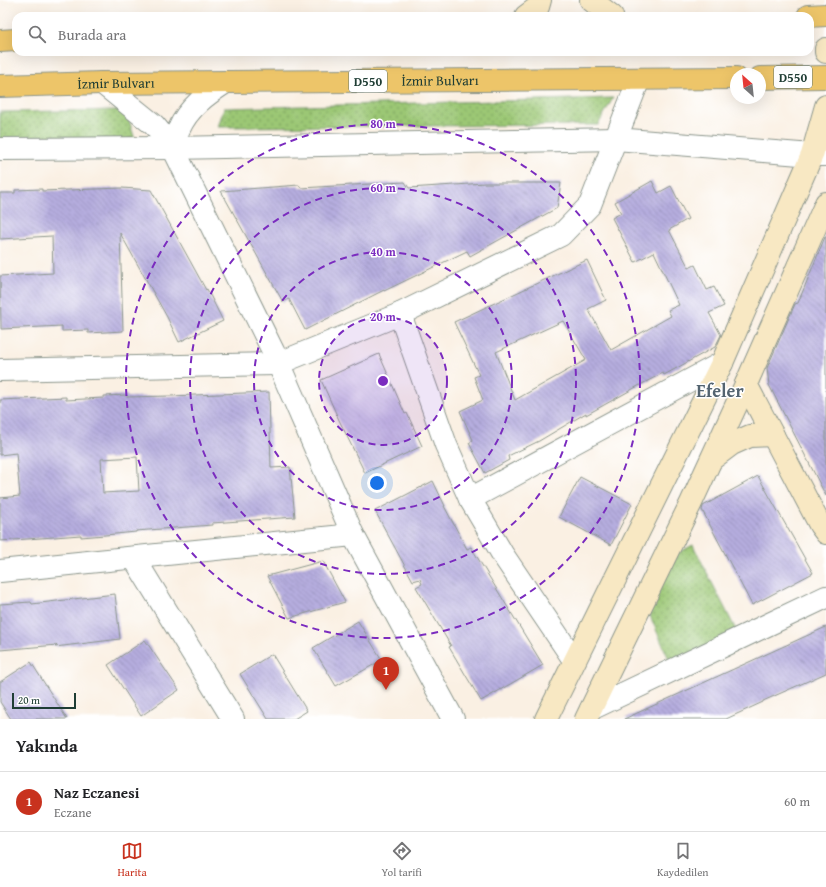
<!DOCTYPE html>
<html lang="tr">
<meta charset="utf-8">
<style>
:root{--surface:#fff;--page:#f6f6f6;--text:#202124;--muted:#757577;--line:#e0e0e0;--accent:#c8321e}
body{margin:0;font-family:"Gentium Book Plus",serif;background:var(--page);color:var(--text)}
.compass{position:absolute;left:730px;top:68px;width:36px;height:36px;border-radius:50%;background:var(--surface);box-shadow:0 4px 16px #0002;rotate:333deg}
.scale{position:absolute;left:12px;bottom:10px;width:64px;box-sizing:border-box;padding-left:4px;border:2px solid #1f3d34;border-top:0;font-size:11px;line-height:14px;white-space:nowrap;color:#1f3d34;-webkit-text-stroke:3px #fff;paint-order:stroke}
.you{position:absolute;left:377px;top:483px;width:14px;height:14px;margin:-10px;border:3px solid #fff;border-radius:50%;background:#1a73e8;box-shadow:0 0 0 6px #1a73e833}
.badge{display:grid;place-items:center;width:26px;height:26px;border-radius:50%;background:var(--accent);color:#fff;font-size:13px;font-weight:700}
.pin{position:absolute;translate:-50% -33px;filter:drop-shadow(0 1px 2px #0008)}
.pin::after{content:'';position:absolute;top:21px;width:14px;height:12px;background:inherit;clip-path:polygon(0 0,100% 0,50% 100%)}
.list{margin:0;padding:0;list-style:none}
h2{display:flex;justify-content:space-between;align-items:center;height:52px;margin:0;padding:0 16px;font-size:17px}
h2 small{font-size:13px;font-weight:400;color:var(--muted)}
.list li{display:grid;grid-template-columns:26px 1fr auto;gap:12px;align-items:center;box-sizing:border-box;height:60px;padding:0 16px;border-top:1px solid var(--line)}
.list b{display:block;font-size:15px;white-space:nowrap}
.list p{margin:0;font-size:13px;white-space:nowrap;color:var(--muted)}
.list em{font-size:13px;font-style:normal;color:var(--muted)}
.icon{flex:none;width:22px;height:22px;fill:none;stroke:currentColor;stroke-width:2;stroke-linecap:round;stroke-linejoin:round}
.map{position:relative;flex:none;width:826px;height:719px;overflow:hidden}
.search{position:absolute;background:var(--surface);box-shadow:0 4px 16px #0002;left:12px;right:12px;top:12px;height:44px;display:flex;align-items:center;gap:10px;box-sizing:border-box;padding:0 14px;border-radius:12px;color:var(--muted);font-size:15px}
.sheet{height:112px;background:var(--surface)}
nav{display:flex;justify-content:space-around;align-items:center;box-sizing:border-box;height:56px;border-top:1px solid var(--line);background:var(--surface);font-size:11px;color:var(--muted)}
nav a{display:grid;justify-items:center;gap:2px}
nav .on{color:var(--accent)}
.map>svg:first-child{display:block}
.green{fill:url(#green-dots);stroke:#5d8254}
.building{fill:url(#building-back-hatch);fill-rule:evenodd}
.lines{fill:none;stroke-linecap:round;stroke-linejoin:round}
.street-casing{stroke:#8c968c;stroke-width:24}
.secondary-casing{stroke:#8c968c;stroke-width:24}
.highway-casing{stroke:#8c968c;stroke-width:24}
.street{stroke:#fff;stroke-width:22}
.secondary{stroke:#f8e8c3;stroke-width:22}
.highway{stroke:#edc569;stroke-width:22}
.ring{fill:none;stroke:#7b2cbf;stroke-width:2;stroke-dasharray:7 5}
.labels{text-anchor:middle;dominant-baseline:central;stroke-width:3;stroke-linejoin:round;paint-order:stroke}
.shield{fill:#fff;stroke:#627771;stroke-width:1}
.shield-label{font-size:13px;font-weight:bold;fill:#1f3d34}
.street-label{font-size:14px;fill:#1f3d34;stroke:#fff}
.district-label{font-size:18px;font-weight:bold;fill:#546470;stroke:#fff}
.centre{fill:#7b2cbf;stroke:#fff;stroke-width:2}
.ring-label{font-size:12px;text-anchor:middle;font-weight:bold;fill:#7b2cbf;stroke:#fff;stroke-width:3;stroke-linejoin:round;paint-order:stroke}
</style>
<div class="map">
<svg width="826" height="719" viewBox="0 0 826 719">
<defs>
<pattern id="green-dots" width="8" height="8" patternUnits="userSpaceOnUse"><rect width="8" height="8" fill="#9bc774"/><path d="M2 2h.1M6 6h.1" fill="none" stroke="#7ea360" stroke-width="1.8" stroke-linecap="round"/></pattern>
<pattern id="building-back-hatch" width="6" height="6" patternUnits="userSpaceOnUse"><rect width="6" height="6" fill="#b6addf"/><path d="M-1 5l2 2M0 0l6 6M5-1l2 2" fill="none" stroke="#938eb6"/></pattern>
</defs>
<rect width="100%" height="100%" fill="#fff"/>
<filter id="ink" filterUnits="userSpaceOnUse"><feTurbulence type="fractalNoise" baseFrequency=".025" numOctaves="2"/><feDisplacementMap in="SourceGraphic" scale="8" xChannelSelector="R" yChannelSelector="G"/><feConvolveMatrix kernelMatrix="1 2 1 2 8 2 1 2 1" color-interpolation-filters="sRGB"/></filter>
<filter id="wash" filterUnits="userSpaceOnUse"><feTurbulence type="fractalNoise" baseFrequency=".012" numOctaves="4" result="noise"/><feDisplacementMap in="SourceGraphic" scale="16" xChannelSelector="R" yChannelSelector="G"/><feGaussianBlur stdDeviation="0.9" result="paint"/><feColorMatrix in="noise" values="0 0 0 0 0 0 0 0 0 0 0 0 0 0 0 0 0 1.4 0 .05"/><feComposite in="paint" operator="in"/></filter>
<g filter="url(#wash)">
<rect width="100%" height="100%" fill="#faf0e3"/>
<g class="green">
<polygon points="613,98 598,125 218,127 224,108"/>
<polygon points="126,110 135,140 0,140 0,112"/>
<polygon points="693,545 738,634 672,666 647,609 672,556"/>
</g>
<g id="blocks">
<g class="building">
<path d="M 652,181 L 658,193 L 671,186 L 688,219 L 669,230 L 689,268 L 695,265 L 707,290 L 714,287 L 724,306 L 709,313 L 721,335 L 715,347 L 664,375 L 663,373 L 640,385 L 586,415 L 586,413 L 539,441 L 508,456 L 509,460 L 485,473 L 469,443 L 473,440 L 460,411 L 483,400 L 474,377 L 479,375 L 454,322 L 587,260 L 606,300 L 588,309 L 611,350 L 671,316 L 668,310 L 679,305 L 654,252 L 635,262 L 612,218 L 621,213 L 615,202 ZM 563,321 L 586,360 L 515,400 L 496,352 Z"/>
<polygon points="405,182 409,188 485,183 561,183 557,208 470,256 467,251 384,291 384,290 305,330 289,299 283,302 221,191 299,185 301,188"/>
<polygon points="122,188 151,190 206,290 207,289 223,321 179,342 167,317 120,233 123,331 88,333 88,330 62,331 62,326 1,329 0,276 53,273 52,236 0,239 0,193 15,193 15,190 42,189 42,191"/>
<polygon points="825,237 826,237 826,496 769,385 767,368 795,304 798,303"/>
<polygon points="379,354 405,414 407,413 422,446 365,473 339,420 321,380"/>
<path d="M 269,392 L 271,468 L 290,467 L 295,517 L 212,523 L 212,525 L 136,531 L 136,532 L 105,535 L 81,537 L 81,535 L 0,541 L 0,498 L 20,496 L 16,453 L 0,455 L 0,400 L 66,397 L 66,400 L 104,398 L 104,396 L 127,395 L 127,397 L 170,396 ZM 137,457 L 139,491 L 103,493 L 101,459 Z"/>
<polygon points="758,476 813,573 752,605 702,510 703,506"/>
<polygon points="580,477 632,504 611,545 559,517"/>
<polygon points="433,481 445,506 444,506 467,549 471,547 543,665 481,701 449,647 451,646 416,587 422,584 420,579 413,581 375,511"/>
<polygon points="323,561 345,602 289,618 267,576"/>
<polygon points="115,594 120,639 55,647 57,645 0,650 0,604 31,602 32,604"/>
<polygon points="358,621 382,660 336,686 313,648"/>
<polygon points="826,627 826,673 763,701 763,702 726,719 624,719"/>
<polygon points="145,640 179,690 141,716 108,665"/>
<polygon points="272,654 307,711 294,719 268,719 240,674"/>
<polygon points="31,662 67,719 11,719 0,702 0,682"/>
</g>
</g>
</g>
<g filter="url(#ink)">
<use href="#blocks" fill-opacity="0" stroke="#8c968c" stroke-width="1"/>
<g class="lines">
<g class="street-casing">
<g id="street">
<polyline points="102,83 154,125 173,148 273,351 353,535 453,719"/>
<path d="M 173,148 C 175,142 176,135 179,129 C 188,108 207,94 226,82"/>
<polyline points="0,149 173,148 616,139 812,155 826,155"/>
<polyline points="400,314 446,445 470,499 503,555 574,660"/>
<polyline points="0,370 277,364 400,314 561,235 590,205 639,79"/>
<polyline points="470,499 722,363"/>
<polyline points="134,558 233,719"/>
<polyline points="0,571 353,535"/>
<polyline points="591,709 826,597"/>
</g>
</g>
<g class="secondary-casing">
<g id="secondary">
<polyline points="591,0 612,16"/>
<polyline points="526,16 538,7 540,0"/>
<polyline points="826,49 826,52"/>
<polyline points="746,384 820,525 826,533"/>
<polyline points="712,459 732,444 750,436 773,435"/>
<polyline points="546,719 722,363 812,155 826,106"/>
<polyline points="586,719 691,503 746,384 826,203"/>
</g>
</g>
<g class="highway-casing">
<g id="highway">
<polyline points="808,16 826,15"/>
<polyline points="0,41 16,40"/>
<polyline points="760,78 826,77"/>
<path id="s1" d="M 0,86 L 102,83 L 736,78"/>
</g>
</g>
<use href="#street" class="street"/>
<use href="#secondary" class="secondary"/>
<use href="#highway" class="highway"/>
</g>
</g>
<circle cx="383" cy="381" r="64" fill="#7b2cbf" fill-opacity=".12"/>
<g class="ring">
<circle cx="383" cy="381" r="64"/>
<circle cx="383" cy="381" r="129"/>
<circle cx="383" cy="381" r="193"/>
<circle cx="383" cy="381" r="257"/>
</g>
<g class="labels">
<g class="shield">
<rect x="774" y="66" width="38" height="22" rx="3"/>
<rect x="349" y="70" width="38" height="22" rx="3"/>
</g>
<g class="shield-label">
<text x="793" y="77">D550</text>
<text x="368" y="81">D550</text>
</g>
<g class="street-label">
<text stroke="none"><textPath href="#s1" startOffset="440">İzmir Bulvarı</textPath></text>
<text stroke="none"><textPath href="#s1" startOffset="116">İzmir Bulvarı</textPath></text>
</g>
<g class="district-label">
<text x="720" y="390">Efeler</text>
</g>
</g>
<circle cx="383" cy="381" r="6" class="centre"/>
<g class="ring-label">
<text x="383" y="128">80 m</text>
<text x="383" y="192">60 m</text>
<text x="383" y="256">40 m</text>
<text x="383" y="321">20 m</text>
</g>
</svg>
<svg class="compass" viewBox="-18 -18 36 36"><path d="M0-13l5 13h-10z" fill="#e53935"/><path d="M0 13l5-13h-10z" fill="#757577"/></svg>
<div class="scale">20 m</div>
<div class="you"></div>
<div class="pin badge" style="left:386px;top:690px">1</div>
<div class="search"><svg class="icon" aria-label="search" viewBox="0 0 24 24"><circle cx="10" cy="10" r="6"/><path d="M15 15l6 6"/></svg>Burada ara</div>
</div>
<section class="sheet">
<h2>Yakında<small></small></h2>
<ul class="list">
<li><span class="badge">1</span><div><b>Naz Eczanesi</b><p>Eczane</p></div><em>60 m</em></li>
</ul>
</section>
<nav>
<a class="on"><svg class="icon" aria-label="map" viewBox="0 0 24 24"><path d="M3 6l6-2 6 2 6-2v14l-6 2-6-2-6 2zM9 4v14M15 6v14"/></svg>Harita</a>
<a><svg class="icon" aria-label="directions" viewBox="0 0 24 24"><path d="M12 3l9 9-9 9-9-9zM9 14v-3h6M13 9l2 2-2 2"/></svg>Yol tarifi</a>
<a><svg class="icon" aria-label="saved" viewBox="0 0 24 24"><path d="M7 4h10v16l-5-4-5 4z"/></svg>Kaydedilen</a>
</nav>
